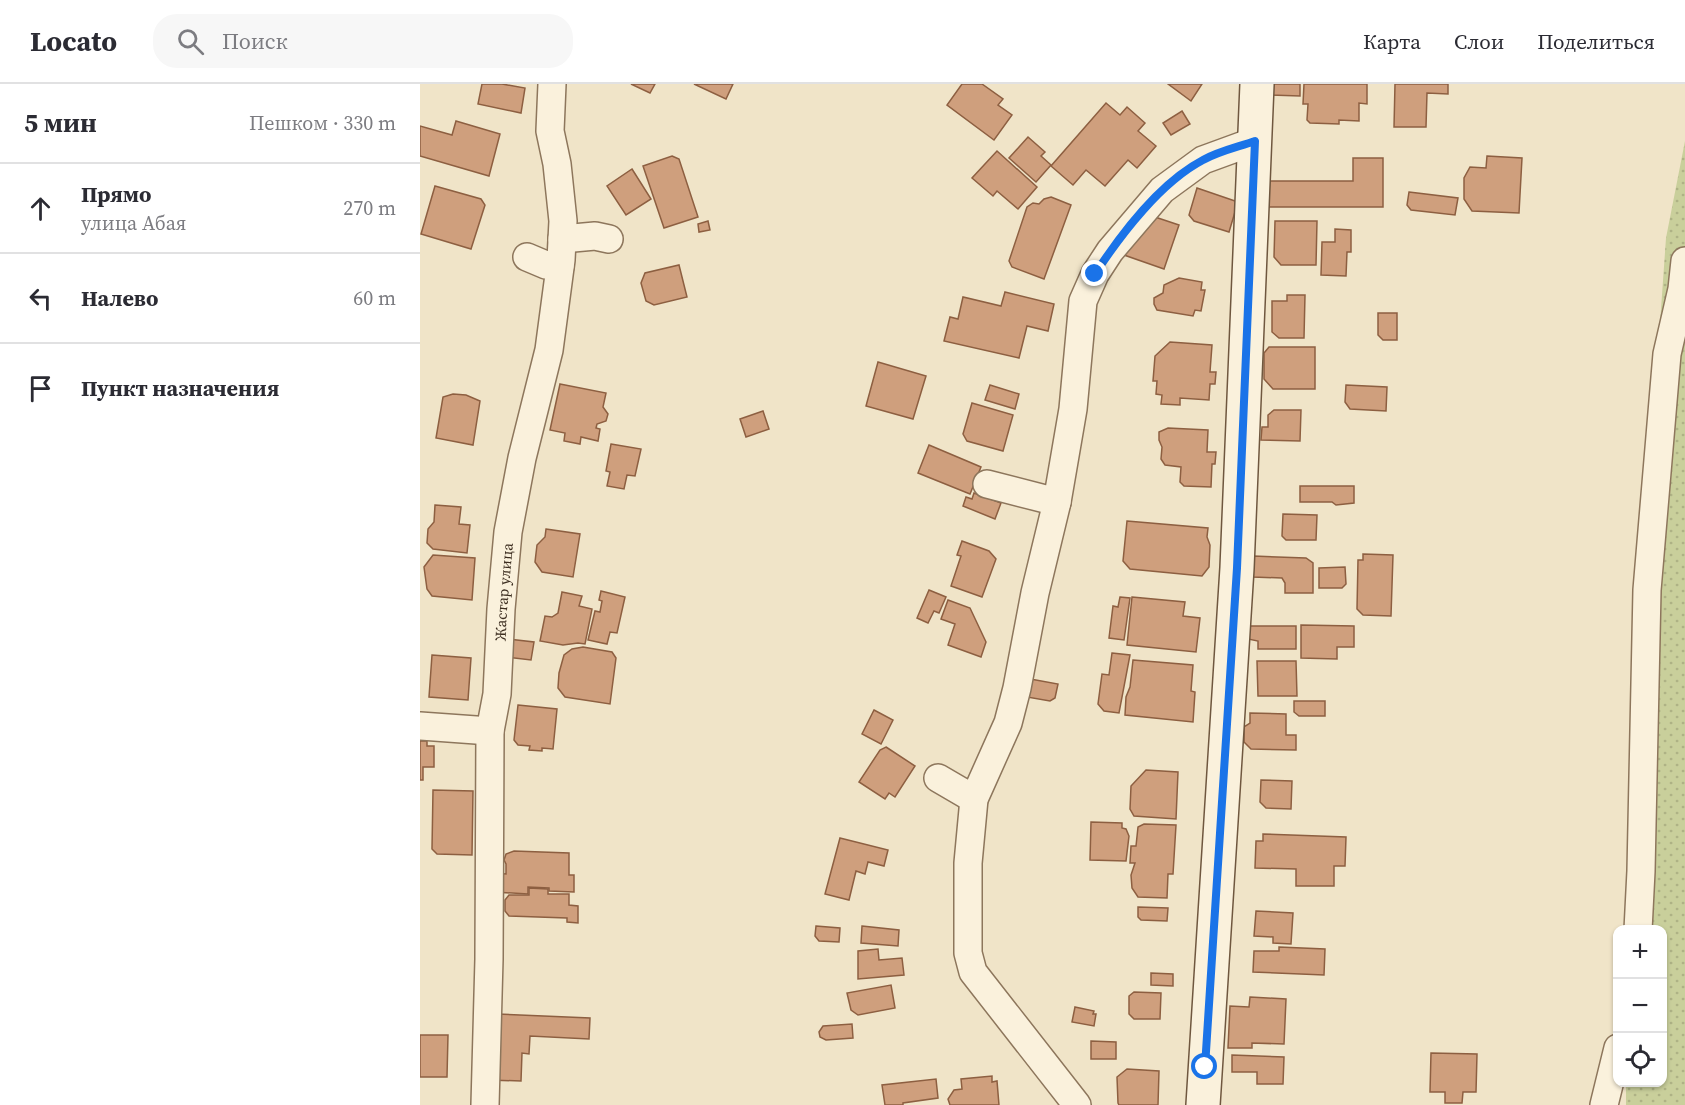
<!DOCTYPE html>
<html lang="ru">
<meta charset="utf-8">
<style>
:root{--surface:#fff;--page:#f7f7f7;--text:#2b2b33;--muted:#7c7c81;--line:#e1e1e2}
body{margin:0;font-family:"Source Serif 4",serif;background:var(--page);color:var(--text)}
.controls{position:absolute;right:18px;bottom:18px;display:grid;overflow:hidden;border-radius:12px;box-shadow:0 2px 4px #0004}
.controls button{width:54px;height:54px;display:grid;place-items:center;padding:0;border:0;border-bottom:2px solid var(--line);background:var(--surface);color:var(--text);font:30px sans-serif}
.stop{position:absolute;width:18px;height:18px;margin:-14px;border:4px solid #1a73e8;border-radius:50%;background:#fff}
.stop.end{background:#1a73e8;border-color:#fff;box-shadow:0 2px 6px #0008}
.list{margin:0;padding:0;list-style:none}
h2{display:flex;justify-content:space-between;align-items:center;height:78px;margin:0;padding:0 24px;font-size:26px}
h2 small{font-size:20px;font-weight:400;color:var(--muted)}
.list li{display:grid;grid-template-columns:39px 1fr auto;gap:18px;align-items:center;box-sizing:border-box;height:90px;padding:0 24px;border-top:2px solid var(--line)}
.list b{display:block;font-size:22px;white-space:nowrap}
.list p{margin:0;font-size:20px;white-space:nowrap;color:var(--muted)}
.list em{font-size:20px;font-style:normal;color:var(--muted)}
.icon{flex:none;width:33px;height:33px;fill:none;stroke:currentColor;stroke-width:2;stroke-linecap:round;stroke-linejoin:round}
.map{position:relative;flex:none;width:1265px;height:1021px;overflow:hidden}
header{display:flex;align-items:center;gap:36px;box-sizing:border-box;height:84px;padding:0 30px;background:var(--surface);border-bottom:2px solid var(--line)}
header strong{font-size:28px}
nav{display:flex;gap:33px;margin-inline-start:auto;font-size:21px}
.search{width:420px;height:54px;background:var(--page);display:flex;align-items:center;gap:15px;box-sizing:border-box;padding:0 21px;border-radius:24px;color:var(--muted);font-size:22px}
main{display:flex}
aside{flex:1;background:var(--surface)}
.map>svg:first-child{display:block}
.grass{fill:url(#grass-dots)}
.building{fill:#cf9f7d;stroke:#8d5f41;stroke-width:1.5}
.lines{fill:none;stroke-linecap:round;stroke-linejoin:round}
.street-casing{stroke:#8d765c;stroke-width:30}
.secondary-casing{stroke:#6f573f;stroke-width:36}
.street{stroke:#faf1dc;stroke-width:27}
.secondary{stroke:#faf1dc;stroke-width:33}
.route{stroke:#1a73e8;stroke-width:8}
.labels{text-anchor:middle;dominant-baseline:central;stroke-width:6;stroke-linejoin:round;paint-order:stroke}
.street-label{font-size:15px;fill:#3d2e20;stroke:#f7eed8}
</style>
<header>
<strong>Locato</strong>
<div class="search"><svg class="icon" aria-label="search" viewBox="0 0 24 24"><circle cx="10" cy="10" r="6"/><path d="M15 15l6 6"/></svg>Поиск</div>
<nav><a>Карта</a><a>Слои</a><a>Поделиться</a></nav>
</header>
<main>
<aside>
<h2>5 мин<small>Пешком · 330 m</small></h2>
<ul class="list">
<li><svg class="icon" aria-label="ahead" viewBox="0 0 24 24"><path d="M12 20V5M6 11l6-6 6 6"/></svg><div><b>Прямо</b><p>улица Абая</p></div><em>270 m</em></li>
<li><svg class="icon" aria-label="left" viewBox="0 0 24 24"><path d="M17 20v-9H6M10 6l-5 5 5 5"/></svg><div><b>Налево</b></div><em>60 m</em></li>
<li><svg class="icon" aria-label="arrive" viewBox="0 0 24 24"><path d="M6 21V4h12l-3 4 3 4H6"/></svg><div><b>Пункт назначения</b></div></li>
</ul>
</aside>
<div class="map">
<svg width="1265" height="1021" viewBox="0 0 1265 1021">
<defs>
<pattern id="grass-dots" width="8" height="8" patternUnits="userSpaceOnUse" patternTransform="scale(1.5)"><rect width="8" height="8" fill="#c9cf9b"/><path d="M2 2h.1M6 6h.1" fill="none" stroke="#aeb285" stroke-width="1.8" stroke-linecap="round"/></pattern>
</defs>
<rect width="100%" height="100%" fill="#f0e4c8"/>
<polygon class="grass" points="1265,57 1265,1021 1206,1021 1206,999 1242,998 1242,846 1208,845 1233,339 1246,154"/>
<g class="building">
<polygon points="62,0 82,0 105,4 101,29 58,20"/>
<polygon points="211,0 235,0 230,9"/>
<polygon points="274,0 313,0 306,15"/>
<polygon points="542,0 562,0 583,15 578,21 592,31 574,56 527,21"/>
<polygon points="748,0 782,0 771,17"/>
<polygon points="850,0 880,0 880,12 850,11"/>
<polygon points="884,0 947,0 947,20 939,19 939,37 919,36 919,40 890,39 887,36 888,20 883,20"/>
<polygon points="975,0 1028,0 1028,10 1007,9 1006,43 974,43"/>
<polygon points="686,19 700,31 707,23 725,39 718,47 736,62 717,84 708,76 685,102 666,86 653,101 631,82"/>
<polygon points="762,27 770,40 751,51 743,39"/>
<polygon points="36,37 80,50 69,92 0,72 0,42 32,51"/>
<polygon points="608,53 625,68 621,72 631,81 616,98 589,74"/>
<polygon points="577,67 617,103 598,125 577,107 573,112 552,94"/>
<polygon points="252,72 259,75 278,133 244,144 223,82"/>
<polygon points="1067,72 1102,74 1099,129 1052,127 1044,115 1044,94 1050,83 1066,84"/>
<polygon points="933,74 963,74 963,123 846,123 846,97 933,97"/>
<polygon points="212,85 231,115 206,131 187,102"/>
<polygon points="15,102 61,115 65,121 51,165 1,150"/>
<polygon points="777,104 818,118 809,148 774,137 769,131"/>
<polygon points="989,108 1038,114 1035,131 991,126 987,121"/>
<polygon points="631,113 651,121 624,195 592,183 589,177 607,123 613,119 619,120 624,115"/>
<polygon points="726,130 759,141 744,185 704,171"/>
<polygon points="288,137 290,146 279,148 278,140"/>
<polygon points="855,137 897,137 896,181 861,181 854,173"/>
<polygon points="915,145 931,146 931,168 927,168 926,192 901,191 902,158 915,158"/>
<polygon points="259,181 267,213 234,221 226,217 221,199 225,189"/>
<polygon points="759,194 782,198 781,206 785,206 781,227 775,226 773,232 737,226 734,220 734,214 743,209 744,201"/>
<polygon points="585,208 634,220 628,247 607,242 599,274 524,257 530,233 538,235 543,213 581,222"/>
<polygon points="867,211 885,211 884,254 859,254 852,248 852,217 867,217"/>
<polygon points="958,229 977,229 977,256 963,256 958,251"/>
<polygon points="750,258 792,261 790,288 796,288 795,300 790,300 789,316 760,314 760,321 741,320 742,311 736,310 737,297 733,297 735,272"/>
<polygon points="849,263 895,263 895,305 853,305 844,295 844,269"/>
<polygon points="458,278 506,292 493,335 446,322"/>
<polygon points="140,300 186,309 183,323 188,330 186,337 177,340 176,344 180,345 178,357 161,353 160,360 144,357 145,349 130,346"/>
<polygon points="570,301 599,310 595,325 565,316"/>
<polygon points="926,301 967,303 966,327 930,325 925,318"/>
<polygon points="33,310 46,311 60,317 53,361 16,354 23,313"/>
<polygon points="552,319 593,331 583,367 547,357 543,350"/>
<polygon points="854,326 881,326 880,357 841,356 842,343 848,343 848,331"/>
<polygon points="343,327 349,345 326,353 320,335"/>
<polygon points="748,344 788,346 787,368 796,368 795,380 792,380 791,403 764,402 760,398 761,383 745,381 741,375 742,363 739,356 739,348"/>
<polygon points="191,360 221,365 215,392 207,391 204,405 187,402 190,388 186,387"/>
<polygon points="509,361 561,383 550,410 498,389"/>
<polygon points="880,402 934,402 934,419 916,421 912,418 880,418"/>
<polygon points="554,409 581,419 575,435 543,422 546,413 552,415"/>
<polygon points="15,421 41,423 39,440 50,441 47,469 13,465 7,459 8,445 14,438"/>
<polygon points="863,430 897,431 896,456 866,456 862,452"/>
<polygon points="707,437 788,444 787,453 790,461 789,483 782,492 710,485 703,477"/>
<polygon points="126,445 160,450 153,493 122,488 115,478 117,461 125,453"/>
<polygon points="542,457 569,467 576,475 562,513 531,502 541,472 537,471"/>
<polygon points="943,470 973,471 971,532 943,531 937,525 938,476 943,476"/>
<polygon points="13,471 55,474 52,516 12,512 7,505 4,483"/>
<polygon points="833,472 886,474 893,479 893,509 865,509 865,499 862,494 833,493"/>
<polygon points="925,483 926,500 922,504 899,504 899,484"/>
<polygon points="509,506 526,513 519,529 514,527 508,539 497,534"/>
<polygon points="181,507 205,513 197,549 190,548 187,560 168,556 175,527 180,528 182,517 179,516"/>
<polygon points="142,508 162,512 159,522 172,525 165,560 158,559 143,561 120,557 125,532 132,533 138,529"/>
<polygon points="700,513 710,514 704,556 689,554 693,522 698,523"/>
<polygon points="712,513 765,518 763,532 780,534 776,568 707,561"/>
<polygon points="528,516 550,524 566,558 561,573 528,561 535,540 521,535"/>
<polygon points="881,541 934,542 934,563 917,563 917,575 881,574"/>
<polygon points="828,542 876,542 876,565 838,565 838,557 828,555"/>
<polygon points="88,555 114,558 111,576 86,573"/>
<polygon points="163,563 192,568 196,574 190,620 145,613 138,604 139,589 144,571 152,565"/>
<polygon points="692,569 710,571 699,629 684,627 678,620 682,590 689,591"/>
<polygon points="12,571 51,574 48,616 9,613"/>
<polygon points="713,576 773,581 771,607 775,608 773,638 705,631 706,613 710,603"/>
<polygon points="837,577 876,577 877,612 838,612"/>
<polygon points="605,594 638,600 635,614 630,617 601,612"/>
<polygon points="874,617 905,617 905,632 879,632 874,628"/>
<polygon points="98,621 137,625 133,665 122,664 122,667 109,666 110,662 98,661 94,656"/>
<polygon points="454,626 473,636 461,660 442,650"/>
<polygon points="830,629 866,630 866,651 876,651 876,666 831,665 824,658 824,643 830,639"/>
<polygon points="0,657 7,657 7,662 14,662 14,683 3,683 3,696 0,696"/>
<polygon points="466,663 495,682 475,713 469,709 465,715 439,698 460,666"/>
<polygon points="726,686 758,688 756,735 714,732 710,725 711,702"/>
<polygon points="841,696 872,697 871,725 846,724 840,718"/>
<polygon points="13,706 53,707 52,771 17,770 12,765"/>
<polygon points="671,738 702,739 702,744 706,745 709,752 706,777 670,776"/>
<polygon points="724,740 756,741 753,790 748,790 747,814 718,813 712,804 711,791 715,779 710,779 711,762 716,762 718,743"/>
<polygon points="843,750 926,753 925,782 914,782 914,802 876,802 876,785 835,784 836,757 843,757"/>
<polygon points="420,754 468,766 464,782 448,778 445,790 436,787 429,816 405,810"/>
<polygon points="94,767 149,769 149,791 154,791 154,808 129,807 129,804 108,803 108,810 74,808 74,789 86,790 86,780 84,776 86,770"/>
<polygon points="109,804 128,805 128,810 149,810 149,821 158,822 158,839 147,838 147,834 89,832 85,827 85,816 89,811 109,811"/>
<polygon points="718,823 748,824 747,837 721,836 718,833"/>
<polygon points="836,827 873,829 871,860 853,859 853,853 834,852"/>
<polygon points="396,842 420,844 419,858 399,857 395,852"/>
<polygon points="442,842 479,846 478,862 441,859"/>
<polygon points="859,863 905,865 904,891 833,888 834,867 859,867"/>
<polygon points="458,865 459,876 482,874 484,891 438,895 438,867"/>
<polygon points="731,889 753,890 753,902 731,901"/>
<polygon points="471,901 475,924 438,931 431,926 427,909"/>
<polygon points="714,908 741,909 740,935 714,935 709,930 709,912"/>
<polygon points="830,913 866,915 864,960 832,959 832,964 808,964 810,922 829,923"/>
<polygon points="655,923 674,927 673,930 676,930 674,942 652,938"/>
<polygon points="77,930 170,934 169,955 110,952 109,970 102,969 101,997 69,996"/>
<polygon points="432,940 433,954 406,956 400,953 399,948 403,942"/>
<polygon points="0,951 28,951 27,993 0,993"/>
<polygon points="671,957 696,958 696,975 671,975"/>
<polygon points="1011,969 1057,970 1056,1008 1043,1008 1042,1019 1025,1019 1025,1008 1010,1008"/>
<polygon points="812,971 864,973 863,1000 837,1000 837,988 812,988"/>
<polygon points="707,985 739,987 738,1021 699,1021 698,1019 697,993"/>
<polygon points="572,992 572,998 577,997 579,1021 530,1021 528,1015 534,1006 542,1005 541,995"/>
<polygon points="516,995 518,1014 483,1019 483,1021 465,1021 462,1001"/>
</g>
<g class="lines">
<g class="street-casing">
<g id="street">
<polyline points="142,155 175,152 189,155"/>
<polyline points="107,173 126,181 140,182"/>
<polyline points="567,400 637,418"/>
<polyline points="0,642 70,647"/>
<polyline points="518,694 554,715"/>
<polyline points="1218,846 1221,787 1227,506 1247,270 1262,205 1265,177"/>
<path id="s1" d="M 65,1021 L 69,875 L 70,647 L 77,610 L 81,525 L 88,448 L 102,374 L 129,266 L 141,176 L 143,137 L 137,80 L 130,47 L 132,0"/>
<polyline points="657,1021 553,888 548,869 548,779 554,715 588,639 597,604 615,509 637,418 653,325 663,217 675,190 690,167 742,106 783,76 835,57"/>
<polyline points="1184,1021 1198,964"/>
</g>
</g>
<g class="secondary-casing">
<polyline id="secondary" points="783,1021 817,484 837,0"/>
</g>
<use href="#street" class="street"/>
<use href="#secondary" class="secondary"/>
</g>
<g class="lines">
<path class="route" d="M 675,190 C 701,150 741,98 783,76 C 799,67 818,63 835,57 L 817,484 L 785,983"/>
</g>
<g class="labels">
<g class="street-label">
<text stroke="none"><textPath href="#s1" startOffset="514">Жастар улица</textPath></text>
</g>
</g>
</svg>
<div class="controls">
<button>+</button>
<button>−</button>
<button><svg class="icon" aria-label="locate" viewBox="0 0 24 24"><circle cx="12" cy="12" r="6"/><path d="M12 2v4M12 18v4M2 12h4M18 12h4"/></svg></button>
</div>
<div class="stop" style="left:785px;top:983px"></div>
<div class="stop end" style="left:675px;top:190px"></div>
</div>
</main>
